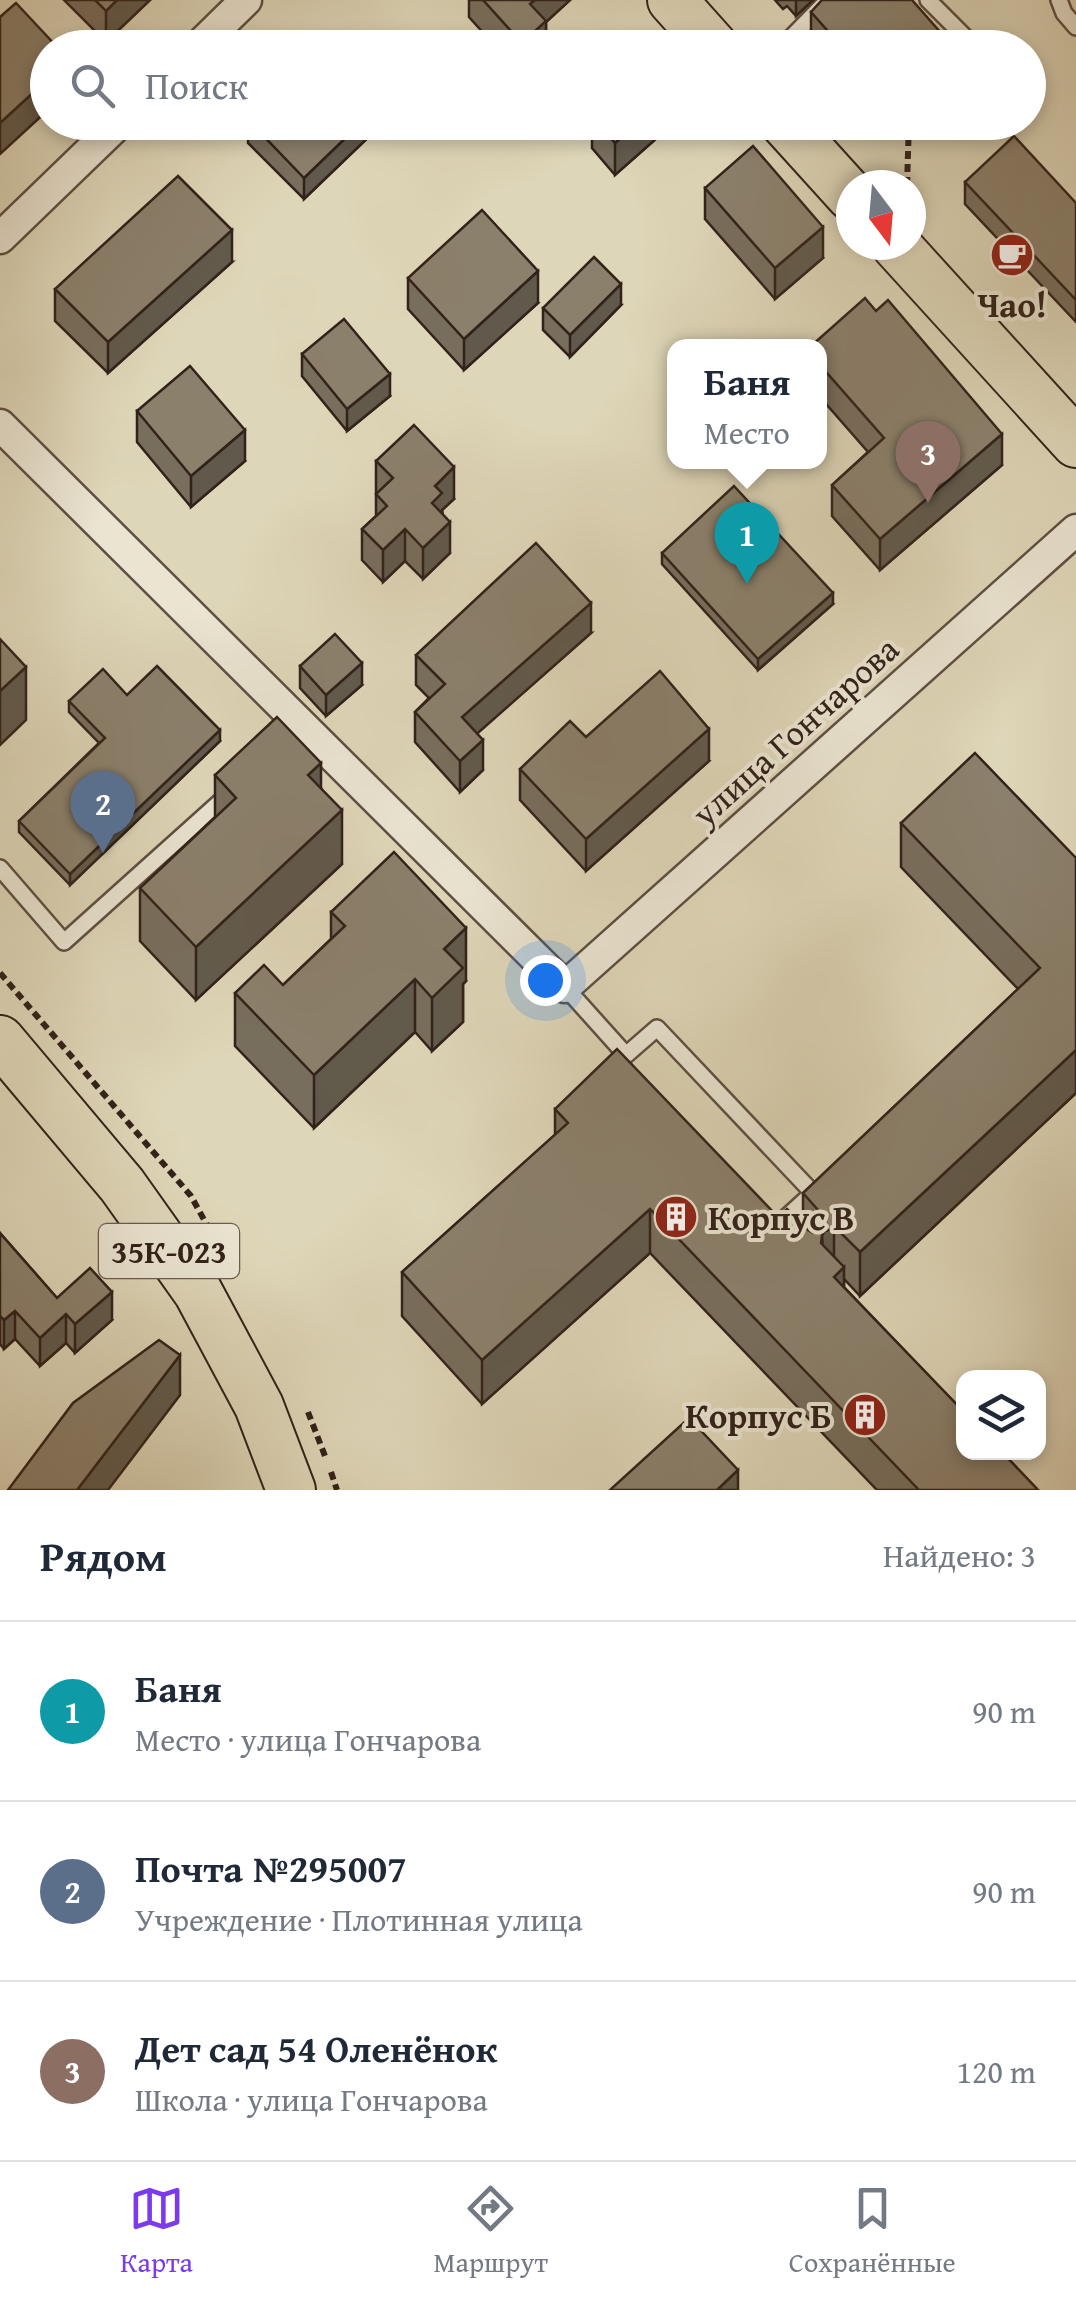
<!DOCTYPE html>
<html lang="ru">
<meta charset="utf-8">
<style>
:root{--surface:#fff;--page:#f6f6f7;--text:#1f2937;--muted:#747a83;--line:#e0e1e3;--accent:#7c3aed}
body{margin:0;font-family:"Gentium Book Plus",serif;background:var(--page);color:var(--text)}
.controls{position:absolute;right:30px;bottom:30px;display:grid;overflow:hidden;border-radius:20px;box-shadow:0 5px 15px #0003}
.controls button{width:90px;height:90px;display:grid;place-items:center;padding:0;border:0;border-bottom:2px solid var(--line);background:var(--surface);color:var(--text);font:50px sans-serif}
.compass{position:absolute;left:836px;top:170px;width:90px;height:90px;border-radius:50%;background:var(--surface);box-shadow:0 5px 15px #0003;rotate:164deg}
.you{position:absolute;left:545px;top:980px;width:35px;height:35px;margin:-25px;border:8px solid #fff;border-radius:50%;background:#1a73e8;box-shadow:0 0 0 15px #1a73e833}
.badge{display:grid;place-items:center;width:65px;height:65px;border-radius:50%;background:var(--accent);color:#fff;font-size:32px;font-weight:700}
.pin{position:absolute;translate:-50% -82px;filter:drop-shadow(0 2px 5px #0008)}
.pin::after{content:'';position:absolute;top:52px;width:35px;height:30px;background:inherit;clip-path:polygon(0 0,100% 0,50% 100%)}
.popup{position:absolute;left:667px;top:339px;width:160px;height:130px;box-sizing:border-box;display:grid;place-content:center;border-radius:20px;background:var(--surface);filter:drop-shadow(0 2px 8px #0005);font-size:32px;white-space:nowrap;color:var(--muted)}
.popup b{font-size:38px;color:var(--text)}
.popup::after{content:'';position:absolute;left:50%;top:100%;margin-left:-20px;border:20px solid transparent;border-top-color:var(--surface)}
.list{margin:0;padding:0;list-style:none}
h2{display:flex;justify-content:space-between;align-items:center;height:130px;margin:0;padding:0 40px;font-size:42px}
h2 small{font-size:32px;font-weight:400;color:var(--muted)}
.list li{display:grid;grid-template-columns:65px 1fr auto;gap:30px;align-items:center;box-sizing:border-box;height:180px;padding:0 40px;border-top:2px solid var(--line)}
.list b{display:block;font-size:38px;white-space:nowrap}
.list p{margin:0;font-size:32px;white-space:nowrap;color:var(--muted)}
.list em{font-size:32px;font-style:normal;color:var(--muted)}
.icon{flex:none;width:55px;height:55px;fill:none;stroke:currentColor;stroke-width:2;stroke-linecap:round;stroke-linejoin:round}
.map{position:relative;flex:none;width:1076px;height:1490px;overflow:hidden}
.search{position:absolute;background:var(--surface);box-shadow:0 5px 15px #0003;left:30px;right:30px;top:30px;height:110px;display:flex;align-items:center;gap:25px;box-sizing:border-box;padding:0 35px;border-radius:55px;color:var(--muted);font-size:38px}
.sheet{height:670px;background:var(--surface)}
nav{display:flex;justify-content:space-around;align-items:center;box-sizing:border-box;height:140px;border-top:2px solid var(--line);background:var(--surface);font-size:28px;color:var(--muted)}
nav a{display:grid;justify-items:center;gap:5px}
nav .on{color:var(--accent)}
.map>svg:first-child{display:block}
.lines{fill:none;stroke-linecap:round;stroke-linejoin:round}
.service-casing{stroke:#5d4f42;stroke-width:20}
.minor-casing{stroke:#5d4f42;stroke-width:35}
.primary-casing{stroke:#32221a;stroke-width:52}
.path{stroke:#32221a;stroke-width:6;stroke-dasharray:8 5;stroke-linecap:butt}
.service{stroke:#eae4d1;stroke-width:15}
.minor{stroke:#eae4d1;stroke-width:30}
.primary{stroke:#ded6b8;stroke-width:48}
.wall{fill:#786e5d;stroke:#32221a;stroke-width:2.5}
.shaded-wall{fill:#615a4c;stroke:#32221a;stroke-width:2.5}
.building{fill:#8b806c;stroke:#32221a;stroke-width:2.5}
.labels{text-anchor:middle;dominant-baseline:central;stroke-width:8;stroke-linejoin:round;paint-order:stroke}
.shield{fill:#eae4d1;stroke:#695c51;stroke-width:2.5}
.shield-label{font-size:32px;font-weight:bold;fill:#32221a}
.poi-label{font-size:35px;font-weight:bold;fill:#32221a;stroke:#eae4d1}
.street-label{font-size:35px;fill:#32221a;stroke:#eae4d1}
</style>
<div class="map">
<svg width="1076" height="1490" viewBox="0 0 1076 1490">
<rect width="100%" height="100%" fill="#ded6b8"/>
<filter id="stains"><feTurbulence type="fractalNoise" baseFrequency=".002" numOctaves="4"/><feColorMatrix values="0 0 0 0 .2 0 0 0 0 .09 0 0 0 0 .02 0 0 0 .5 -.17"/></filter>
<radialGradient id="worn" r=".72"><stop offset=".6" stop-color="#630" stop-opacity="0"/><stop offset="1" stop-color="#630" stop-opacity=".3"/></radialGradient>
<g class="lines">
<g class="service-casing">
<g id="service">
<polyline points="928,0 976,48"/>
<polyline points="1059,0 1064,13 1076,27"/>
<polyline points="781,48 828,0"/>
<polyline points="0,868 64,942 230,793"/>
<polyline points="565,987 626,1055 657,1028 813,1193 779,1224"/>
</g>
</g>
<g class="minor-casing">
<g id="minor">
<polyline points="197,48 246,0"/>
<polyline points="0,238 120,122"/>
<polyline points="0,425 565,987 1076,530"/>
</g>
</g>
<g class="primary-casing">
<g id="primary">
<polyline points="672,0 715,48"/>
<polyline points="784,122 851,196"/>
<polyline points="896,245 1076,443"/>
<polyline points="0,1040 122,1185 198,1292 259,1406 291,1490"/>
</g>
</g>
<g class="path">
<polyline points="907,185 909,122"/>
<polyline points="0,973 191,1196 219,1247"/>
<polyline points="308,1412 325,1456"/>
<polyline points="331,1472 337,1490"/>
</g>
<use href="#service" class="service"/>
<use href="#minor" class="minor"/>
<use href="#primary" class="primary"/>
</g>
<g class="wall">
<polygon points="64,0 150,0 106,42"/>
<polygon points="469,0 570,0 546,22 546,48 497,48 469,17"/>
<polygon points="775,0 813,0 796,16 787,6 783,9"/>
<polygon points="811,12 941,48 824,48 811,33"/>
<polygon points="248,122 378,122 378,128 304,199 248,143"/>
<polygon points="592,122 675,122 615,175 592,148"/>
<polygon points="965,182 1076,203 1076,322 965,204"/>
<polygon points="705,188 823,258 775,299 705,219"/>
<polygon points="232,262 108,373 55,321 55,289"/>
<polygon points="408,278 538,303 464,370 408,309"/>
<polygon points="621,305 570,357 543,330 543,308"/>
<polygon points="876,311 1002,465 880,570 832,516 832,485 868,452 820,397 820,346"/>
<polygon points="302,354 390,396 347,431 302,376"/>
<polygon points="137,411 245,461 191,507 137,442"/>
<polygon points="376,461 454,499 442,510 450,553 423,579 405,561 383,582 362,560 362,529 376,516"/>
<polygon points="662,553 833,604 758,670 662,564"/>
<polygon points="591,633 477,733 483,770 460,792 415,742 415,712 429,698 416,685 416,655"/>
<polygon points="300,666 362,685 326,716 300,688"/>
<polygon points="127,695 220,741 70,885 19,832 19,821 99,743 69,712 69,701"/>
<polygon points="586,737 709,761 586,871 520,800 520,769"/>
<polygon points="215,775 321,788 342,864 196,1000 140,941 140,888 215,817"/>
<polygon points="901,823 1076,858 1076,1093 860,1296 844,1279 844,1287 1038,1490 877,1490 650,1253 482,1404 402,1316 402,1272 555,1135 555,1109 778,1217 803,1226 803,1193 1018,989 901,867"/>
<polygon points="331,912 466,981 463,984 463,1022 432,1051 415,1032 314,1128 235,1046 235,993 283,985 331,939"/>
<polygon points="0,1233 57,1298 112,1320 75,1353 66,1343 40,1366 15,1339 4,1349 0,1344"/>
</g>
<g class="shaded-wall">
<polygon points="117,0 150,0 106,42 106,11"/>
<polygon points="535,0 570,0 546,22 546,48 522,48 530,4"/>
<polygon points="796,0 813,0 796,16"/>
<polygon points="941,33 941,48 925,48"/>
<polygon points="48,79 48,110 0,154 0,123"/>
<polygon points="362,122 378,122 378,128 304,199 304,178"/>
<polygon points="639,122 675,122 615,175 615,143"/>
<polygon points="823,227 823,258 775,299 775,268"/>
<polygon points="232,230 232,262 108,373 108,342"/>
<polygon points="538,271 538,303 464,370 464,339"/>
<polygon points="621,284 621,305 570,357 570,335"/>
<polygon points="390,374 390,396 347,431 347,409"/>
<polygon points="245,430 245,461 191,507 191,476"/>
<polygon points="1002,434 1002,465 880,570 880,539"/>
<polygon points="454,467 454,499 442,510 442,524 432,503 435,486"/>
<polygon points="450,522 450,553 423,579 423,548"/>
<polygon points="405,529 405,561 383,582 383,550"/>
<polygon points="833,593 833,604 758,670 758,659"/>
<polygon points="591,603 591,633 462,747 462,717"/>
<polygon points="362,663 362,685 326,716 326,695"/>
<polygon points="26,667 26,720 0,745 0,691"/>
<polygon points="709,729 709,761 586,871 586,839"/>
<polygon points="220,730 220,741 70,885 70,874"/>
<polygon points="483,740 483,770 460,792 460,761"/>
<polygon points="321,763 321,816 308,775"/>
<polygon points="342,810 342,864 196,1000 196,947"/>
<polygon points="466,928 466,981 463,984 463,1022 432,1051 432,998 444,949"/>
<polygon points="415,979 415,1032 314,1128 314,1075"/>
<polygon points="1076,1050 1076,1093 860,1296 860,1252"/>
<polygon points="650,1209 650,1253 482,1404 482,1360"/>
<polygon points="834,1228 834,1272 825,1274 822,1235 825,1231"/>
<polygon points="844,1267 844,1311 834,1277"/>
<polygon points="112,1292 112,1320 75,1353 75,1324"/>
<polygon points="15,1311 15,1339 4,1349 4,1320"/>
<polygon points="66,1314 66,1343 40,1366 40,1338"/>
<polygon points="180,1355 180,1395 108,1490 77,1490"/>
<polygon points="738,1470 738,1490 717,1490"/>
</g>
<g class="building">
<polygon points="95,0 117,0 106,11"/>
<polygon points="483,0 535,0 530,4 546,21 522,43"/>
<polygon points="822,0 912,0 941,33 925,48 843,48 811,12"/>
<polygon points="16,3 58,48 48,48 48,79 0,123 0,17"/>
<polygon points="250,122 362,122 304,178"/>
<polygon points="597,122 639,122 615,143"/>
<polygon points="1014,136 1076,203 1076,300 965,182"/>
<polygon points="753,146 823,227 775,268 705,188"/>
<polygon points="178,176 232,230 108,342 55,289"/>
<polygon points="482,210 538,271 464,339 408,278"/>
<polygon points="594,257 621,284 570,335 543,308"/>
<polygon points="865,298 876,311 888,300 1002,434 880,539 832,485 884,438 820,365 820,346 811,346"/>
<polygon points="344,319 390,374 347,409 302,354"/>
<polygon points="190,366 245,430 191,476 137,411"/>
<polygon points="414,425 454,467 435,486 442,493 432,503 450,522 423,548 405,529 383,550 362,529 387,506 376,494 393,478 376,461"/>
<polygon points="734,486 833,593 758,659 662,553"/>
<polygon points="536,543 591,603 462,717 483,740 460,761 415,712 445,684 416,655"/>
<polygon points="335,634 362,663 326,695 300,666"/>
<polygon points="0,639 26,667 0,691"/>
<polygon points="157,666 220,730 70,874 19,821 105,738 69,701 103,669 127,695"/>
<polygon points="660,671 709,729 586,839 520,769 570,721 586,737"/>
<polygon points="277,717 321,763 308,775 342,810 196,947 140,888 236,798 215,775"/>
<polygon points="975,753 1076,858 1076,1050 860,1252 839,1231 834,1228 825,1231 822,1235 821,1243 844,1267 834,1277 964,1412 964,1452 1002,1452 1038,1490 919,1490 650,1209 482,1360 402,1272 568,1123 555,1109 617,1049 778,1217 787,1209 808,1230 813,1233 822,1231 826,1225 826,1219 803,1193 1040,968 901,823"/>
<polygon points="394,852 466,928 444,949 463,968 432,998 415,979 314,1075 235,993 264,965 283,985 345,926 331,912"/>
<polygon points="0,1233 57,1298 90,1268 112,1292 75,1324 66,1314 40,1338 15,1311 4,1320 0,1316"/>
<polygon points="159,1340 180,1355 77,1490 8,1490 73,1403"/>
<polygon points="689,1418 738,1470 717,1490 610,1490"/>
</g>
<defs>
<g id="cafe-disc" transform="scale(2.25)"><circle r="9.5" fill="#8f2418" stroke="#eae4d1"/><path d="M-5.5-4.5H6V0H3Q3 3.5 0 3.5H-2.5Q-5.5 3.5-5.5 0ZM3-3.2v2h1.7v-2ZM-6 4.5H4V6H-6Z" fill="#fff"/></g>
<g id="building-disc" transform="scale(2.25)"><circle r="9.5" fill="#8f2418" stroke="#eae4d1"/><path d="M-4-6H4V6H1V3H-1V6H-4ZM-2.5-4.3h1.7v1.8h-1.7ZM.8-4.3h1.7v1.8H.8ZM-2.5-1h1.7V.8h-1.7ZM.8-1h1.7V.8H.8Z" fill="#fff"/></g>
</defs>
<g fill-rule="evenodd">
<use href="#cafe-disc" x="1012" y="255"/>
<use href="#building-disc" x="676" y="1217"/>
<use href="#building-disc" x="865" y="1415"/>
</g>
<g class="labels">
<rect class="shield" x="99" y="1224" width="140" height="54" rx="8"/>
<g class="shield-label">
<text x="169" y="1251">35К-023</text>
</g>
<g class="poi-label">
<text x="1012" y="304">Чао!</text>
<text x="708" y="1217" text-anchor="start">Корпус В</text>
<text x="832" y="1415" text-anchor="end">Корпус Б</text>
</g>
<g class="street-label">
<text transform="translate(795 731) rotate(-42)">улица Гончарова</text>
</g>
</g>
<rect width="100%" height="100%" filter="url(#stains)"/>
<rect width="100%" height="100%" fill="url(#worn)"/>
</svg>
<div class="controls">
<button><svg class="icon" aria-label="layers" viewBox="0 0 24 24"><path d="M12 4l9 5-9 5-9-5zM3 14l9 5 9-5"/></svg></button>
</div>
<svg class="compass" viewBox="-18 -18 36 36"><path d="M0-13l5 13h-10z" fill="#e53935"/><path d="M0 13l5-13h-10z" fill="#747a83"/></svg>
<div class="you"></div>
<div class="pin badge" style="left:747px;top:584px;background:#0f9aa8">1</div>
<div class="popup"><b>Баня</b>Место</div>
<div class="pin badge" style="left:103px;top:853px;background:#5c6f8a">2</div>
<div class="pin badge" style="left:928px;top:503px;background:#8d6e63">3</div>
<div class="search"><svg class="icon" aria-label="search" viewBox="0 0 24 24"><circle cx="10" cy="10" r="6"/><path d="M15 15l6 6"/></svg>Поиск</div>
</div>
<section class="sheet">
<h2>Рядом<small>Найдено: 3</small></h2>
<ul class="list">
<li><span class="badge" style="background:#0f9aa8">1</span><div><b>Баня</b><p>Место · улица Гончарова</p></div><em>90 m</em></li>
<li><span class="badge" style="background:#5c6f8a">2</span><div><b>Почта №295007</b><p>Учреждение · Плотинная улица</p></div><em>90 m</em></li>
<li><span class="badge" style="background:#8d6e63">3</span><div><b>Дет сад 54 Оленёнок</b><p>Школа · улица Гончарова</p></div><em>120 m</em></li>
</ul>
</section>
<nav>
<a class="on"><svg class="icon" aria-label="map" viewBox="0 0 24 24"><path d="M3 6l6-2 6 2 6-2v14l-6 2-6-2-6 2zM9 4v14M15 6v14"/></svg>Карта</a>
<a><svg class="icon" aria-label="directions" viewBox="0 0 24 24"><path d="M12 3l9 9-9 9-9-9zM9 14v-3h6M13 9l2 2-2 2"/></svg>Маршрут</a>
<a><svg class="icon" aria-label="saved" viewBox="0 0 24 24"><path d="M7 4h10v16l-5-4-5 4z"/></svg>Сохранённые</a>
</nav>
